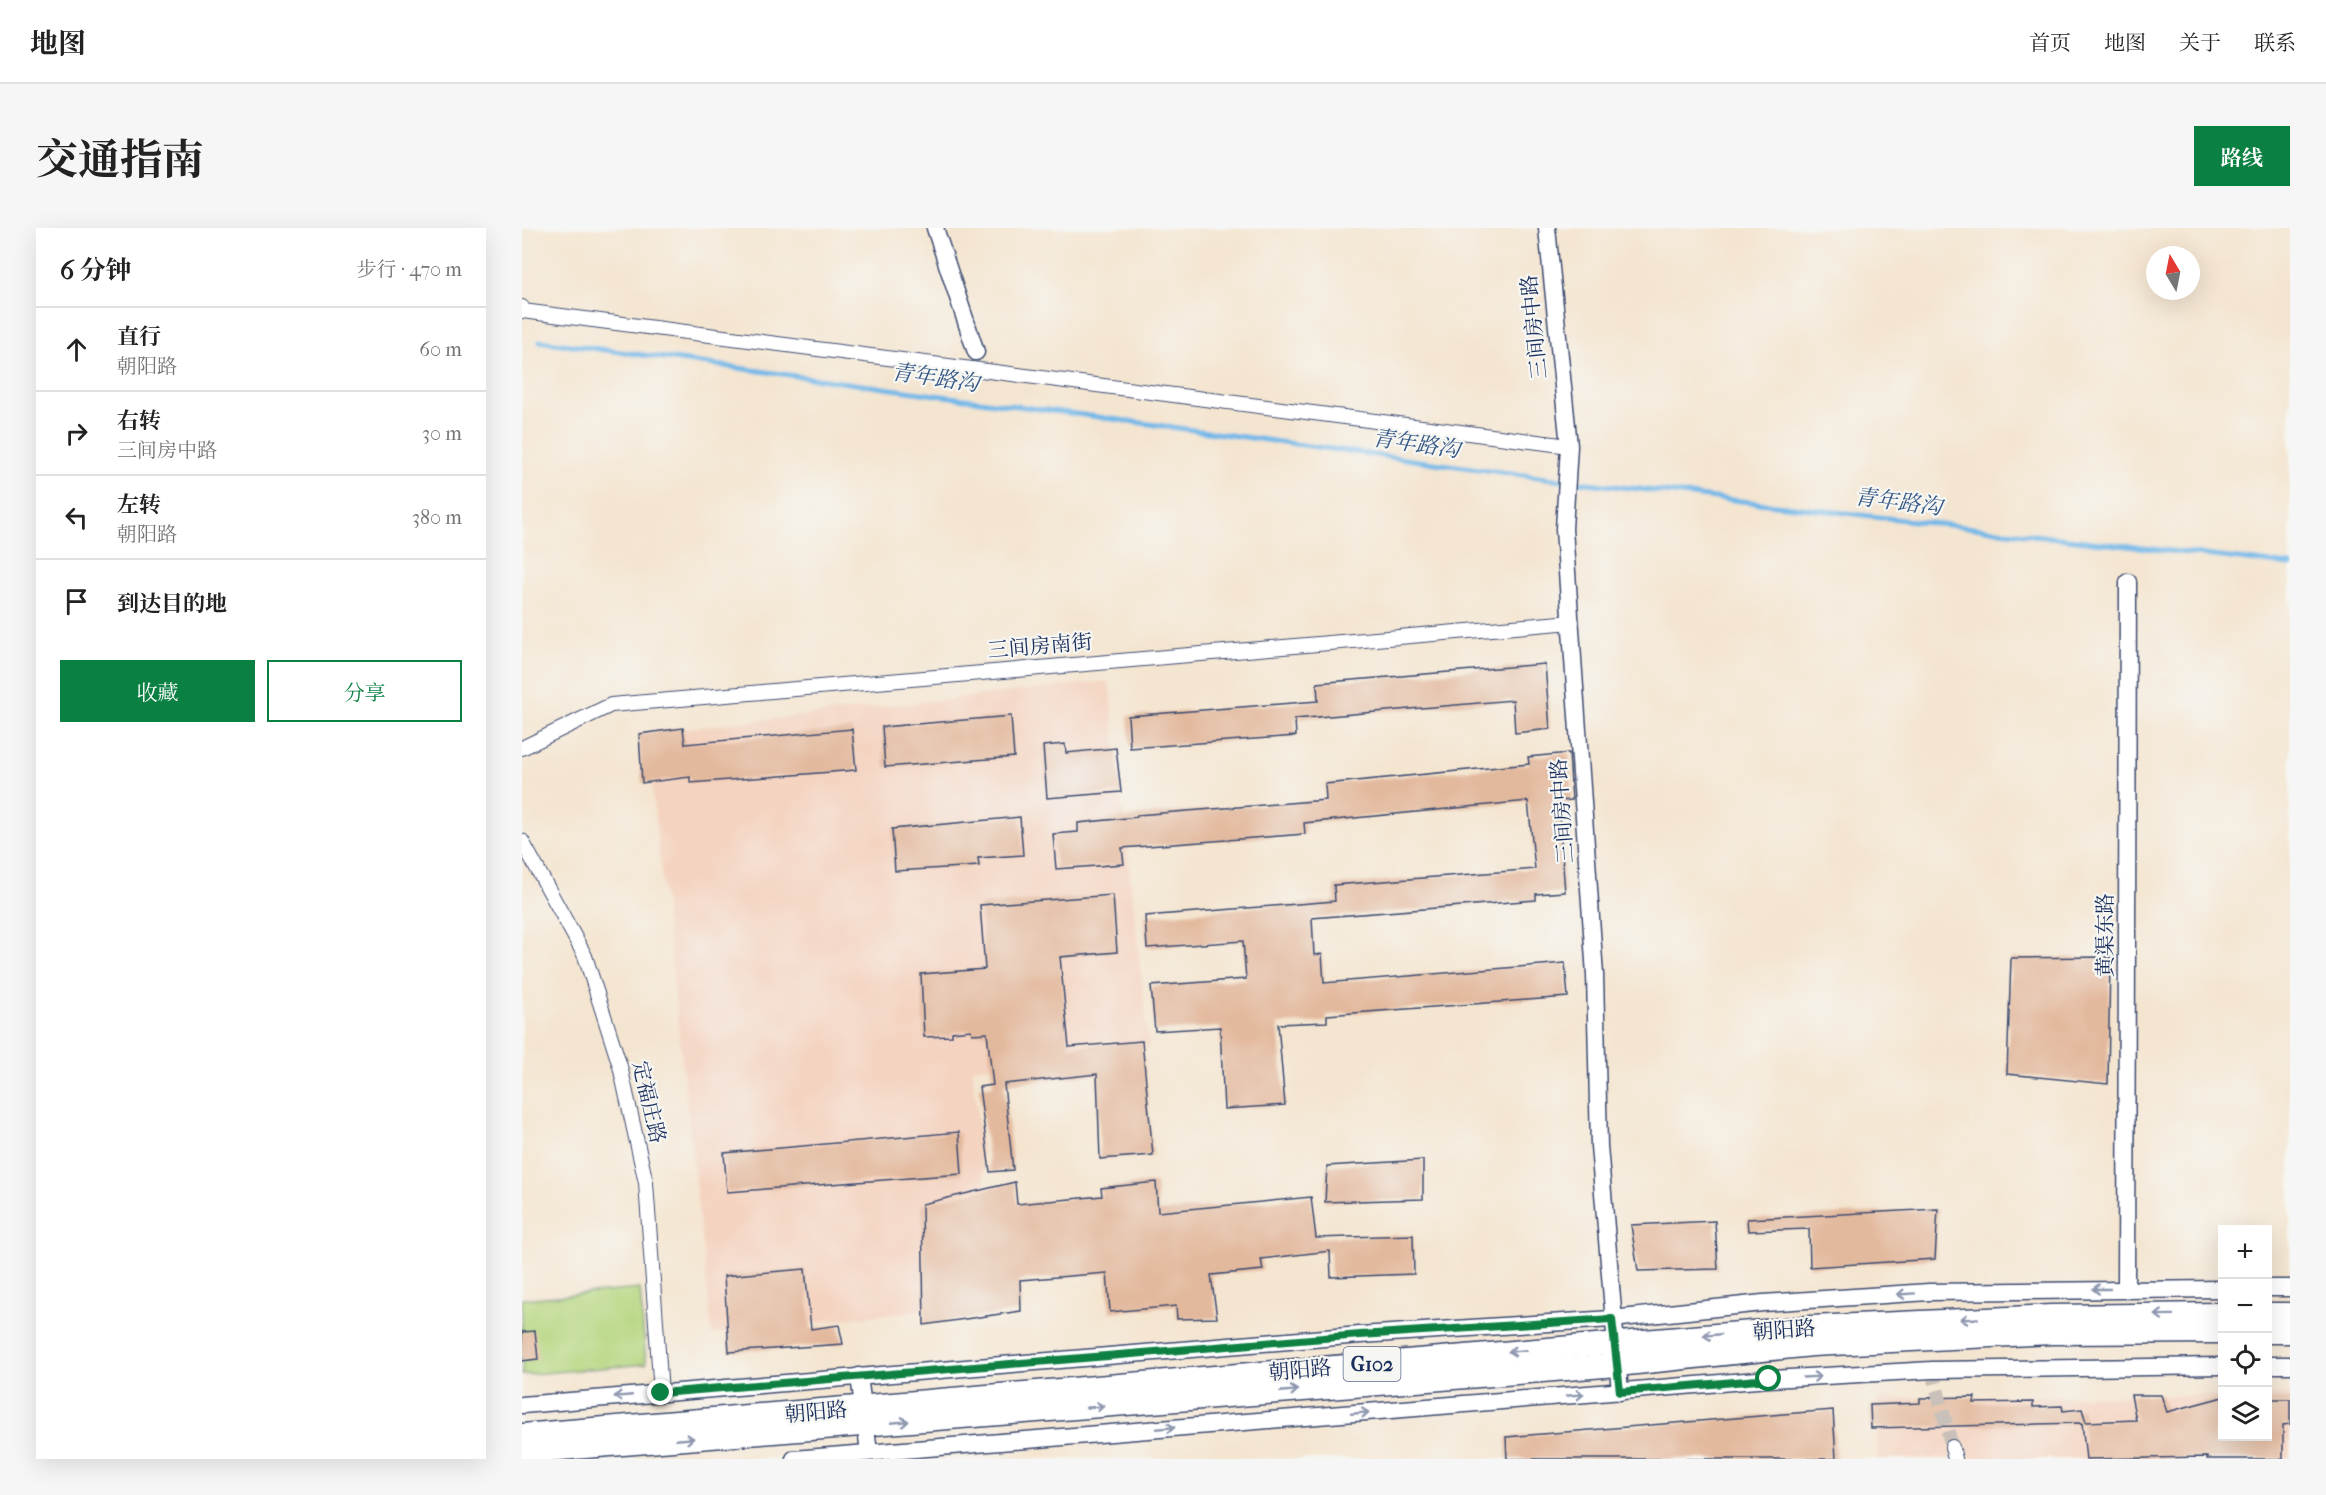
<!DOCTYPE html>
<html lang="zh">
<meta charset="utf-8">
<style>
:root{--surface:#fff;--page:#f6f6f6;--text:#222;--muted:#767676;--line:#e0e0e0;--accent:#0b8043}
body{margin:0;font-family:"IM FELL French Canon","Noto Serif SC",serif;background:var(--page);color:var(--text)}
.controls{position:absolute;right:18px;bottom:18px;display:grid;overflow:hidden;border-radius:0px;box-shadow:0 6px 24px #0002}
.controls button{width:54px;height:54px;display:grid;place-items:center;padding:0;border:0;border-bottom:2px solid var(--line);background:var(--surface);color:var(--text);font:30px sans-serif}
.compass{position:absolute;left:1624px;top:18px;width:54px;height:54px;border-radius:50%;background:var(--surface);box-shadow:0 6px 24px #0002;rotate:350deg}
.stop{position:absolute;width:18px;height:18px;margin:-14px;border:4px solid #0b8043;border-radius:50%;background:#fff}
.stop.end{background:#0b8043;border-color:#fff;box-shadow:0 2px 6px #0008}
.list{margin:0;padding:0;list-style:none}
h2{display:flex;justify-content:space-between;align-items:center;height:78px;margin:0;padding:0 24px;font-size:26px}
h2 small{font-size:20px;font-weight:400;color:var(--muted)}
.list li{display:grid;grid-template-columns:39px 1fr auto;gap:18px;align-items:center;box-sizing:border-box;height:84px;padding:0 24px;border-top:2px solid var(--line)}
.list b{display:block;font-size:22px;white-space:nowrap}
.list p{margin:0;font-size:20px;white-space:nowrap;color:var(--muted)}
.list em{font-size:20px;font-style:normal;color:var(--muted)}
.actions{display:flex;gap:12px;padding:18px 24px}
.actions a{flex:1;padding:14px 0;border:2px solid var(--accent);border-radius:0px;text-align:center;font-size:21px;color:var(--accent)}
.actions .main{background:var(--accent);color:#fff}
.icon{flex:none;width:33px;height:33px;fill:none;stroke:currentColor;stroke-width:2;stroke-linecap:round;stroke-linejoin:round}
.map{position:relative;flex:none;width:1768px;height:1231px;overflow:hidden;border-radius:0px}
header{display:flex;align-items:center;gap:36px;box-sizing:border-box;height:84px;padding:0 30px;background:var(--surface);border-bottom:2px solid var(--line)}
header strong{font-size:28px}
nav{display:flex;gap:33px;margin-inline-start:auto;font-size:21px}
.intro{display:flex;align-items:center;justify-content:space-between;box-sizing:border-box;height:144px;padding:0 36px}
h1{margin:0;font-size:42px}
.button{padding:15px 27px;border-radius:0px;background:var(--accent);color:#fff;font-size:21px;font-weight:700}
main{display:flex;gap:36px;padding:0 36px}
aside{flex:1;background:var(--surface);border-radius:0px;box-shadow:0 6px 24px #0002}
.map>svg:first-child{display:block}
.built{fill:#f4d3c0}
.green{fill:#b5d67e;stroke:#68826e;stroke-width:1.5}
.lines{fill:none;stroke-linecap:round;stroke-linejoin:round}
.stream{stroke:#71b7e8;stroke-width:5}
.building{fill:#e3b99e}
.minor-tunnel{stroke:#c9c1b9;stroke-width:14;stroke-dasharray:14 7;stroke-linecap:butt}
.minor-casing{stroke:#3c4a6f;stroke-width:16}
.tertiary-casing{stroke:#3c4a6f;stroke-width:19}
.trunk-casing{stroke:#3c4a6f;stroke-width:25}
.minor{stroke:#fff;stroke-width:14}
.tertiary{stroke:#fff;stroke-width:16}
.trunk{stroke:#fff;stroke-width:22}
.oneway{stroke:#8d97ae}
.route{stroke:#0b8043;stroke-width:8}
.labels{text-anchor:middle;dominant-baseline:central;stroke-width:4.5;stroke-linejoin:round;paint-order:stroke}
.shield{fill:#f6f6f2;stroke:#5d6b8a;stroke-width:1.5}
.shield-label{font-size:20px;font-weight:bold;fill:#1b2f5e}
.street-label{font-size:21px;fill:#1b2f5e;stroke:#f6f6f2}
.water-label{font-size:22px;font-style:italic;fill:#355887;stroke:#f6f6f2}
</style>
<header>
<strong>地图</strong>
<nav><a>首页</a><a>地图</a><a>关于</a><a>联系</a></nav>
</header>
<div class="intro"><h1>交通指南</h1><a class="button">路线</a></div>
<main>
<aside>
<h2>6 分钟<small>步行 · 470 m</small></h2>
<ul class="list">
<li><svg class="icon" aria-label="ahead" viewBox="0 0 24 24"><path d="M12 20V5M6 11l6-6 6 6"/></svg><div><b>直行</b><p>朝阳路</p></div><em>60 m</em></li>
<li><svg class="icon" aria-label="right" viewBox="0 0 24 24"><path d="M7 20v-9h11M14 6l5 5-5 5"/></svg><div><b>右转</b><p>三间房中路</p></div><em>30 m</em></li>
<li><svg class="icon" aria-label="left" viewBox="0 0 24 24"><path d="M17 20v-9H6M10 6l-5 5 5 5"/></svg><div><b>左转</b><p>朝阳路</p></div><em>380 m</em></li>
<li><svg class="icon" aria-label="arrive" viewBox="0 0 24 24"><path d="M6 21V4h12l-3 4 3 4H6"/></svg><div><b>到达目的地</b></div></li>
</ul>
<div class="actions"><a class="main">收藏</a><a>分享</a></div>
</aside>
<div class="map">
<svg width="1768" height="1231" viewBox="0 0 1768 1231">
<rect width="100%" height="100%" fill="#f6f6f2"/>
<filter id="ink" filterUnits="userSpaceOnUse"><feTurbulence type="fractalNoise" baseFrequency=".0167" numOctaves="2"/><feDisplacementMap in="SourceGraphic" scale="12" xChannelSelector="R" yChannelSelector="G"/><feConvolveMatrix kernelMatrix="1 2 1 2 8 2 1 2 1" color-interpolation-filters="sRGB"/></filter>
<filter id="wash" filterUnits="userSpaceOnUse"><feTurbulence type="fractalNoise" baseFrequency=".008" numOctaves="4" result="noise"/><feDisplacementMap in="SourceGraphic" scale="24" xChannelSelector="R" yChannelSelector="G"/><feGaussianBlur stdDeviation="1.35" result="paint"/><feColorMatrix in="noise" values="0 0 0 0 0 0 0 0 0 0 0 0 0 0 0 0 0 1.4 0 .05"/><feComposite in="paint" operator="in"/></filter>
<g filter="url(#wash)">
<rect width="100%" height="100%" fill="#f4e5d0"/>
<g class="built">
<polygon points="587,453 627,820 450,840 476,1074 190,1106 124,505"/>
<polygon points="1746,1166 1768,1166 1768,1231 1355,1231 1355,1170 1700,1167 1700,1208 1746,1208"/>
</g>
<polygon class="green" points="118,1061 124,1136 0,1147 0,1071"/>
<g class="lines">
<polyline class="stream" points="18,113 1023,250 1768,337"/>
</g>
<g id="blocks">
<g class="building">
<polygon points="1023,436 1028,501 993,505 991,472 773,491 774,508 608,520 606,488 796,473 795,455"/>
<polygon points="489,488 492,529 363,539 360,499"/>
<polygon points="161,500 163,516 330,501 334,542 168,555 168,549 120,555 117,506"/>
<polygon points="543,516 544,525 594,520 599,564 525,570 521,518"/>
<polygon points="1047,525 1050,572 1036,573 1043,664 1014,666 1014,672 790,690 792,727 800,726 802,755 1043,735 1046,769 805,787 805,794 756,796 763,877 702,881 698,799 633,803 629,758 724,751 721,713 625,720 623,688 813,673 812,657 1013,641 1006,573 782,595 783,606 600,620 602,636 534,641 531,606 556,604 556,595 615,589 615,587 804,572 803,556 1007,536 1006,529"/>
<polygon points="498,589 501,627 456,630 457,638 373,643 370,601"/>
<polygon points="591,667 595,724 538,729 547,819 620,813 631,927 578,931 575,846 482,856 491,942 468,944 457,859 471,857 465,805 450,806 449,802 430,804 430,808 402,809 399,746 463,741 458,677"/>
<polygon points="1588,729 1586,856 1485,846 1489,730"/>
<polygon points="437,904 440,946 205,964 202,925"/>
<polygon points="901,932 901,971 803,974 805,938"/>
<polygon points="493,954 495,976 580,968 579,960 634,954 636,984 789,969 794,1010 891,1007 892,1046 809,1049 808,1023 739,1031 741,1042 689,1047 695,1090 655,1091 654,1078 588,1084 585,1045 498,1052 499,1083 402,1097 400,976"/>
<polygon points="1416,981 1413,1031 1288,1039 1287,1001 1226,1003 1225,991"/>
<polygon points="1193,993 1196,1041 1116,1043 1109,997"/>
<polygon points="283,1041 289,1101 317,1097 321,1116 207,1124 202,1048"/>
<polygon points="13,1103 16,1131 0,1133 0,1104"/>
<polygon points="1609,1167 1639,1167 1645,1184 1701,1169 1701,1209 1746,1209 1746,1200 1748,1200 1746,1171 1768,1171 1768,1196 1761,1197 1761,1231 1685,1231 1685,1229 1564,1231 1560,1195 1349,1200 1348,1177 1398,1175 1398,1170 1453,1169 1452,1175 1511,1174 1511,1179 1540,1178 1541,1183 1560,1181 1564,1194 1614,1192"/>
<polygon points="1311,1182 1314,1231 985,1231 984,1209"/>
</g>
</g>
</g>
<g filter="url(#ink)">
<use href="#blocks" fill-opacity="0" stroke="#3c4a6f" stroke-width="1.5"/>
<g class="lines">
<polyline class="minor-tunnel" points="1410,1142 1430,1219"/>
<g class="minor-casing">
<g id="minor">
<polyline points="0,79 1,83 1047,218"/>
<polyline points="0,520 89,477 1050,394"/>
<polyline points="0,613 63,728 98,838 124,955 139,1165"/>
<polyline points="1430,1219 1433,1231"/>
</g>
</g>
<g class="tertiary-casing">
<g id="tertiary">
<polyline points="413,0 454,124"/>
<polyline points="1025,0 1047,218 1042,301 1073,747 1077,918 1098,1164"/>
<polyline points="1746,1060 1768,1060"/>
<polyline points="1604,1061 1606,354"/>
<polyline points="1746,1137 1768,1137"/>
<polyline points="337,1148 347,1224"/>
<polyline points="0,1177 838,1107 1090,1091 1241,1075 1407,1064 1700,1061"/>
<polyline points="272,1231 1247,1151 1410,1142 1700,1138"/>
</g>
</g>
<g class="trunk-casing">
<g id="trunk">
<polyline points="1746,1086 1768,1086"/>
<polyline points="1746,1104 1768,1104"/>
<polyline points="0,1207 1289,1099 1529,1088 1700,1086"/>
<polyline points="0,1224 1095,1137 1290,1117 1530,1105 1700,1104"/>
</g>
</g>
<use href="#minor" class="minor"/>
<use href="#tertiary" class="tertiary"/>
<use href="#trunk" class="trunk"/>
</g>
<defs><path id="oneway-shaft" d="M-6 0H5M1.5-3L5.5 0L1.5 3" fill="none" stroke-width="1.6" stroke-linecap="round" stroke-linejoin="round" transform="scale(1.5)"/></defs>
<g class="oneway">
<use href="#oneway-shaft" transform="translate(1579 1061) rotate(180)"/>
<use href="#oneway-shaft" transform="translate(1384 1066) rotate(176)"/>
<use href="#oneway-shaft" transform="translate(1642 1087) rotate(179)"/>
<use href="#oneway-shaft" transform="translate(1447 1091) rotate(177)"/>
<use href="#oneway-shaft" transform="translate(1190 1107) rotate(175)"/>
<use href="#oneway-shaft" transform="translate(995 1123) rotate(175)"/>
<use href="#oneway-shaft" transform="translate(1290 1149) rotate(-3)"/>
<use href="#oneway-shaft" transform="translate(767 1163) rotate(-5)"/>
<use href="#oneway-shaft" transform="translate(1053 1167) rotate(-5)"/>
<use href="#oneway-shaft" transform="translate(101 1168) rotate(175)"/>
<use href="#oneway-shaft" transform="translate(573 1179) rotate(-5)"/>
<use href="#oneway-shaft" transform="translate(838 1185) rotate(-5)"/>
<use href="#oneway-shaft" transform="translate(378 1194) rotate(-5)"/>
<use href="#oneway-shaft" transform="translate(644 1200) rotate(-5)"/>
<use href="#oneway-shaft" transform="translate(163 1211) rotate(-5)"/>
</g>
</g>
<g class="lines" filter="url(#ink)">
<polyline class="route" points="139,1165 838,1107 1090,1091 1098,1164 1247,1151"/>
</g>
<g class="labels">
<rect class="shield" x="821.5" y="1119" width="57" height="34" rx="4.5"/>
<g class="shield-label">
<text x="850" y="1136">G102</text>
</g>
<g class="street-label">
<text transform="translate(1012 99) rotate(-96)">三间房中路</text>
<text transform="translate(518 418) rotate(-5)">三间房南街</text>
<text transform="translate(1040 583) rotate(-94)">三间房中路</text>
<text transform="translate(1583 707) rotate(-90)">黄渠东路</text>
<text transform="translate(127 874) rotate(77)">定福庄路</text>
<text transform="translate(1262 1102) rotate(-4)">朝阳路</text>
<text transform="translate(778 1142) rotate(-5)">朝阳路</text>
<text transform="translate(294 1184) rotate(-5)">朝阳路</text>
</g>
<g class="water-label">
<text transform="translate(413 150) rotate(8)">青年路沟</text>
<text transform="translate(894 216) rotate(8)">青年路沟</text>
<text transform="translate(1376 274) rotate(7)">青年路沟</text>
</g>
</g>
</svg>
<div class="controls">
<button>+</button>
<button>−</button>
<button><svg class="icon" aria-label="locate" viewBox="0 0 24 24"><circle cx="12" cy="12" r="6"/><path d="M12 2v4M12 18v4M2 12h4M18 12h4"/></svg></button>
<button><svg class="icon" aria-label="layers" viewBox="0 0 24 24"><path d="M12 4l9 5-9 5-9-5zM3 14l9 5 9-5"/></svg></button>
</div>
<svg class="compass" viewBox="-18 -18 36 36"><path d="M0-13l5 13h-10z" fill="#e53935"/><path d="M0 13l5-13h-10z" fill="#767676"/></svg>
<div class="stop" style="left:1247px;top:1151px"></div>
<div class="stop end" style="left:139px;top:1165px"></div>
</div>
</main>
